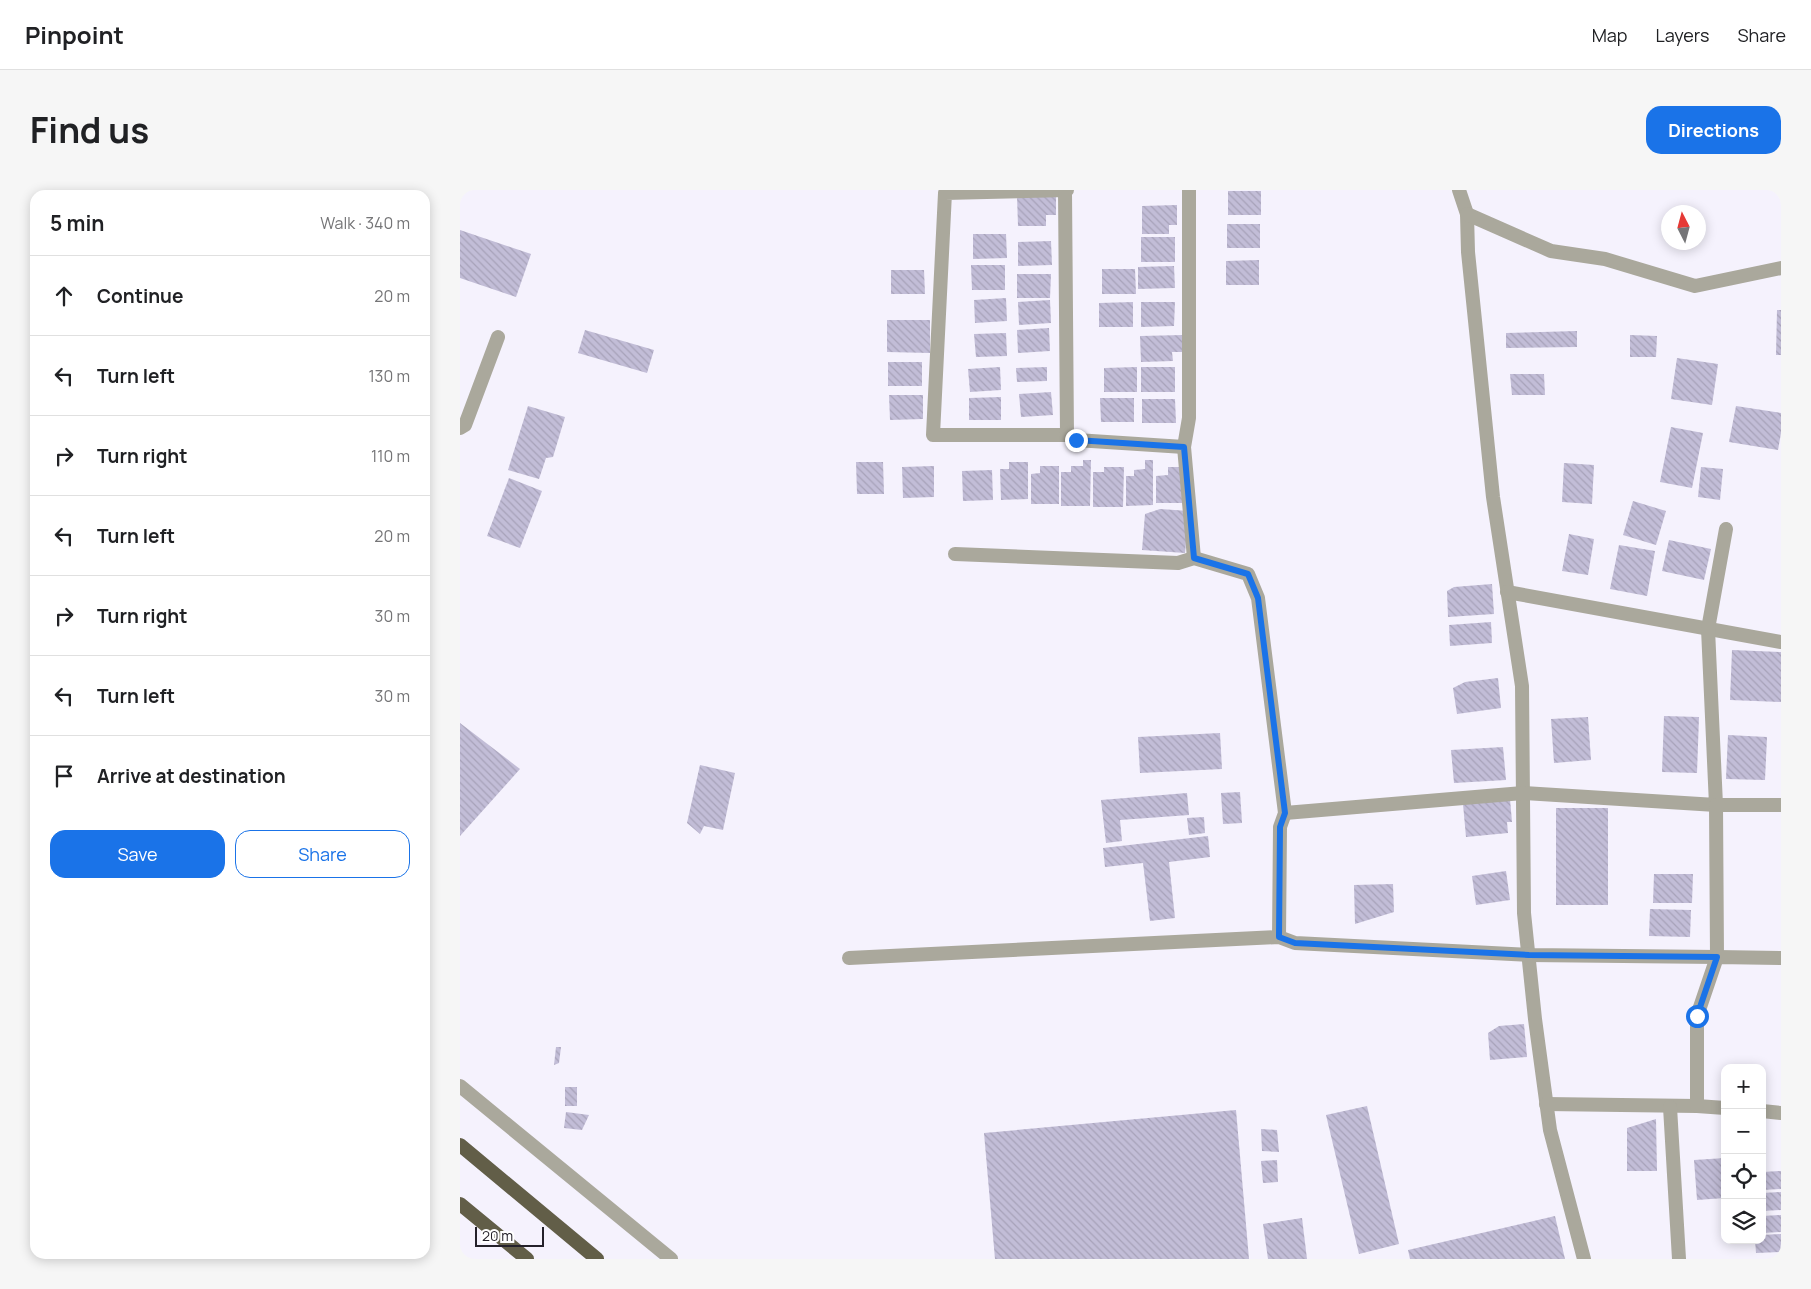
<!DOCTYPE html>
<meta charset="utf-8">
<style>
:root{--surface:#fff;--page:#f6f6f6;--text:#202124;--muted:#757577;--line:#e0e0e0;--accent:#1a73e8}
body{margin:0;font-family:Manrope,sans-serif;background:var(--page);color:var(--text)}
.controls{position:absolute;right:15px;bottom:15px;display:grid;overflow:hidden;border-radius:10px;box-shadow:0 2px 12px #0003}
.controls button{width:45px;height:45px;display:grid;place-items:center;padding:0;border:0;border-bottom:1px solid var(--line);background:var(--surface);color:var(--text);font:25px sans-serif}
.compass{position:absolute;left:1201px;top:15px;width:45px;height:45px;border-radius:50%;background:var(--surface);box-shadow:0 2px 12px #0003;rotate:354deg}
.scale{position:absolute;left:15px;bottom:12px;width:69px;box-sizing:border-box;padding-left:5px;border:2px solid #24212a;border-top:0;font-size:14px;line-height:18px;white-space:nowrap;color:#24212a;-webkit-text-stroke:4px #fff;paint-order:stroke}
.stop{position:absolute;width:15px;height:15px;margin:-11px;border:4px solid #1a73e8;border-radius:50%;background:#fff}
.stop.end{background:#1a73e8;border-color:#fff;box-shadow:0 1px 5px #0008}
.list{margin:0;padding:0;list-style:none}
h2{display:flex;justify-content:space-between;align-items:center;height:65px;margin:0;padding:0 20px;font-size:21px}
h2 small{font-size:16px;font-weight:400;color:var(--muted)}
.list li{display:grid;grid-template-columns:32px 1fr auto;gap:15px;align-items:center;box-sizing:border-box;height:80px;padding:0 20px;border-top:1px solid var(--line)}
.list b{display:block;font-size:19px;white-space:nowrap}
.list em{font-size:16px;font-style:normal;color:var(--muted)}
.actions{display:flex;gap:10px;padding:15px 20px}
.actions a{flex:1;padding:11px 0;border:1px solid var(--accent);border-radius:15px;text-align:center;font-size:18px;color:var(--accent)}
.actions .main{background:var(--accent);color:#fff}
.icon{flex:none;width:28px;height:28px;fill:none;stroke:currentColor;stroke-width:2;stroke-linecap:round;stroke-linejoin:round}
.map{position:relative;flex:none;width:1321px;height:1069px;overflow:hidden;border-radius:15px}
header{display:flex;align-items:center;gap:30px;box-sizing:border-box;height:70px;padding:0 25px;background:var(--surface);border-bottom:1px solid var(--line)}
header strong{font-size:24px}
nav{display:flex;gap:28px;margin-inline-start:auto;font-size:18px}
.intro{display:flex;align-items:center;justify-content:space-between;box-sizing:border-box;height:120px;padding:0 30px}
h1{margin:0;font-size:35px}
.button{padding:12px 22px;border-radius:15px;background:var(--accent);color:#fff;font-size:18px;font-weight:700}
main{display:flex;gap:30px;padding:0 30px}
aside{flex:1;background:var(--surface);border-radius:15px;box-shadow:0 2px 12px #0003}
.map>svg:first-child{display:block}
.building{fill:url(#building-back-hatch)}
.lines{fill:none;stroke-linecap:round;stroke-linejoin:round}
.minor{stroke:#aaa89c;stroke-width:14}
.tertiary{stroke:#aaa89c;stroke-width:14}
.trunk{stroke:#625e48;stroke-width:14}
.route{stroke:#1a73e8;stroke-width:6}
</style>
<header>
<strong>Pinpoint</strong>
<nav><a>Map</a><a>Layers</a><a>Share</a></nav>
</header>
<div class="intro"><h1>Find us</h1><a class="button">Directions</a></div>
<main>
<aside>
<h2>5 min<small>Walk · 340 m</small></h2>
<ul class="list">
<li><svg class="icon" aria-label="ahead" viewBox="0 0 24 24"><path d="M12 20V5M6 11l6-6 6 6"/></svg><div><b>Continue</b></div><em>20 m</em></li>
<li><svg class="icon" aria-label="left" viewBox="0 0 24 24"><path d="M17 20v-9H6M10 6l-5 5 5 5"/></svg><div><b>Turn left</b></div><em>130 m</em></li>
<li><svg class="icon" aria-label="right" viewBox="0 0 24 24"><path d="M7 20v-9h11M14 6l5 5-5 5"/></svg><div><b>Turn right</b></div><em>110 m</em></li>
<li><svg class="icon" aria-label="left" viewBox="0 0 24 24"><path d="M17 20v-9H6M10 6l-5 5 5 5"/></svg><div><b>Turn left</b></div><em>20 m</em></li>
<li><svg class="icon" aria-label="right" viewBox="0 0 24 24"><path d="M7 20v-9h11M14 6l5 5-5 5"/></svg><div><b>Turn right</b></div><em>30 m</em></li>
<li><svg class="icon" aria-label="left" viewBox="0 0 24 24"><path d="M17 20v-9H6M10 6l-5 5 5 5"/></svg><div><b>Turn left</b></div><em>30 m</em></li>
<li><svg class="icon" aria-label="arrive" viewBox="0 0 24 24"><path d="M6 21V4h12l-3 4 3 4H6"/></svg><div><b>Arrive at destination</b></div></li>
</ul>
<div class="actions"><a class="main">Save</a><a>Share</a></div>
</aside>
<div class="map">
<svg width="1321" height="1069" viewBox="0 0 1321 1069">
<defs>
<pattern id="building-back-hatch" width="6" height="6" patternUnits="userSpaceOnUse" patternTransform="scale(1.25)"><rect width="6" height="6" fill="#c2bdd7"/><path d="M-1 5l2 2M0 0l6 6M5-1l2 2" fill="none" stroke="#a7a2b9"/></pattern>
</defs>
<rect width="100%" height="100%" fill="#f5f2fd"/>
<g class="building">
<rect x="768" y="1" width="33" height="24"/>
<polygon points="596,5 596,25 586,25 586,36 558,36 557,6"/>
<polygon points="717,15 717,35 709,35 709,44 682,44 682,16"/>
<rect x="767" y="34" width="33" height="24"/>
<polygon points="0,40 71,64 56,107 0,88"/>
<polygon points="513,44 546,44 547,68 513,69"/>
<rect x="681" y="47" width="34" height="25"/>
<polygon points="591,51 592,75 558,76 558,52"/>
<polygon points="799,70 799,95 766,95 766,71"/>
<polygon points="511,75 545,75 545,100 512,100"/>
<polygon points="714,76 715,98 678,99 678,77"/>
<polygon points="642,79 675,79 676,104 642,104"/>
<polygon points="431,80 464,80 465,104 431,104"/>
<polygon points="557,84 591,84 590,108 557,108"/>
<polygon points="546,108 547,131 515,133 514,110"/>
<polygon points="590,110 591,133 559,135 558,112"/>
<polygon points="673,112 673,137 639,137 639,113"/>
<polygon points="681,112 715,112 714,136 681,137"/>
<polygon points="1317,120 1321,120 1321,165 1316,165"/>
<polygon points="427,130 470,130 470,163 427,162"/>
<polygon points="589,138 590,161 558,163 557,140"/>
<polygon points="125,140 194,160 187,183 118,163"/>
<polygon points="1117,141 1117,157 1046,158 1046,143"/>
<polygon points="546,143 547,166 516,167 514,144"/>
<polygon points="723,145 724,162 712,162 713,171 681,172 680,146"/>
<polygon points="1170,145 1197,146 1196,167 1170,167"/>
<polygon points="1217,168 1258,174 1252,215 1211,209"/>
<rect x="428" y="172" width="34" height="24"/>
<polygon points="540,177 541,200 510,202 508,179"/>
<polygon points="587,177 587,191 557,192 556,178"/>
<polygon points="677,177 677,202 644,202 644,178"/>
<rect x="681" y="177" width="34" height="25"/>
<polygon points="1050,184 1084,184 1085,205 1052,205"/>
<polygon points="591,202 593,225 561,227 559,204"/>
<polygon points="429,205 463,205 463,229 430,230"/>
<polygon points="541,207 541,230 509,230 509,208"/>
<polygon points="640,208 674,208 674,232 641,232"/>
<polygon points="682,209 715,209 716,233 682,233"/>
<polygon points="68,216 105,227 93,267 86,268 79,289 48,280"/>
<polygon points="1276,216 1321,223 1321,243 1318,260 1269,252"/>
<polygon points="1211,237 1243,243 1232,298 1200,292"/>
<polygon points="623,270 631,270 630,316 601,316 601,282 611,282 611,276 623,276"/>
<polygon points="685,270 693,270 693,315 666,316 666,286 674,286 674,280 685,279"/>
<polygon points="396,272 423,272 424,304 397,304"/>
<polygon points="549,272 568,272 568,309 541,310 540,279 549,279"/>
<polygon points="1104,273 1134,275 1132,314 1102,312"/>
<polygon points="474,276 474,307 443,308 442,277"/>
<polygon points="580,276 599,276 599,314 571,314 571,284 580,283"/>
<polygon points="644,277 664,277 663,317 633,317 633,282 644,282"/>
<polygon points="708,277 725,277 725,313 696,313 696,286 708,285"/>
<polygon points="1241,277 1263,279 1260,310 1238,307"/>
<polygon points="532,280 533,310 503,311 502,281"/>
<polygon points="49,288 82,301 60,358 27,346"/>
<polygon points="1173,311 1206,321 1196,355 1163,345"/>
<polygon points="700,319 729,321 725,363 682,360 685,324"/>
<polygon points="1109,344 1134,349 1128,385 1102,381"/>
<polygon points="1209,350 1251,359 1244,390 1202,381"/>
<polygon points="1159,355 1195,361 1187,406 1150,399"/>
<polygon points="1032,394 1034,424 988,427 987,401 994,397"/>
<polygon points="1031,432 1032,453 990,456 989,435"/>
<polygon points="1272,460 1321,462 1321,512 1270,510"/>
<polygon points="1038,488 1041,518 997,524 993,498 1005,492"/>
<polygon points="1204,526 1239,527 1237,583 1202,582"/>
<polygon points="1128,527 1131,570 1094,573 1091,529"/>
<polygon points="0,533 60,579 0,646"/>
<polygon points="760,543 762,579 680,583 678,547"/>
<polygon points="1268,545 1307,547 1305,590 1266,589"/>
<polygon points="1043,557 1046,590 994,593 991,560"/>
<polygon points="240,575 275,583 263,640 244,636 240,644 227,633"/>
<polygon points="780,602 782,633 763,634 761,603"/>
<polygon points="727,603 729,625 660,630 662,651 646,653 641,610"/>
<polygon points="1050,609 1052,632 1047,632 1048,643 1006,647 1003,614"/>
<rect x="1096" y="618" width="52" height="97"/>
<polygon points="744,627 745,643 729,645 727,628"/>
<polygon points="748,646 750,667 709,672 715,728 690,731 683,673 645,677 643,658"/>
<polygon points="1046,681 1050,710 1016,715 1012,686"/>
<polygon points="1194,684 1233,684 1232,713 1193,713"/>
<polygon points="933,694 934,722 895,734 894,695"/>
<polygon points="1190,719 1231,720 1230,747 1189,746"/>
<polygon points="1064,834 1067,867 1030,870 1028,843 1039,836"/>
<polygon points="96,857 101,857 99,873 94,875"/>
<rect x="105" y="897" width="12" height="19"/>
<polygon points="907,916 939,1054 899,1064 866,925"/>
<polygon points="776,920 789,1069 535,1069 524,943"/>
<polygon points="106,922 129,925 122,940 104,938"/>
<polygon points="1196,929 1197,981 1167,981 1167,938"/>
<polygon points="801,939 817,940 819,962 802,961"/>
<polygon points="1265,968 1265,1008 1237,1010 1234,970"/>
<polygon points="817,970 818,992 803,993 801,971"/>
<polygon points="1321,981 1321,999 1302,1000 1302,982"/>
<polygon points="1321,1002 1321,1020 1302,1021 1302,1003"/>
<polygon points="1321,1025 1321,1042 1302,1043 1302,1026"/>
<polygon points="1095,1026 1105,1069 950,1069 948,1060"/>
<polygon points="842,1028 847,1069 808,1069 803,1034"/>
<polygon points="1321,1044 1321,1062 1296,1063 1295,1050 1302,1050 1302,1045"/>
</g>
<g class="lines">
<g class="minor">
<polyline points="607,0 485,3 473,245 607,245 616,250 724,257"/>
<polyline points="729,0 729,228 724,257 734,368"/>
<polyline points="999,0 1007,24 1008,62 1033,307 1062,496 1064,723 1075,829 1090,940 1124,1069"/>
<polyline points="605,1 607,245"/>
<polyline points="1007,24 1091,61 1145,69 1235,96 1321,78"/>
<polyline points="0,238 5,235 38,147"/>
<polyline points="495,364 718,373 734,368 788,384 798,408 825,623 820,637 819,747"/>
<polyline points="1047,402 1321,452"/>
<polyline points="825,623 1063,603 1256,615 1248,439 1266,339"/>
<polyline points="389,768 819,747 835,753 1069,765 1257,767 1256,615 1321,615"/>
<polyline points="1086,914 1237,916 1265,918"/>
<polyline points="1237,916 1237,826 1257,767 1321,768"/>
<polyline points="1210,917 1219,1069"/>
<polyline points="1302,921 1321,923"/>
</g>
<polyline class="tertiary" points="0,896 211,1069"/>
<g class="trunk">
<polyline points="0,955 137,1069"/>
<polyline points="0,1014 67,1069"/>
</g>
</g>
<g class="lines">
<polyline class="route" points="616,250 724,257 734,368 788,384 798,408 825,623 820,637 819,747 835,753 1069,765 1257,767 1237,826"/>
</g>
</svg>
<div class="controls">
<button>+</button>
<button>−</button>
<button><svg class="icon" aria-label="locate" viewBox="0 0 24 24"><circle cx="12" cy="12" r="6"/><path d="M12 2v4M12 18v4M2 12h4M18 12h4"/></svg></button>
<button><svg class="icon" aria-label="layers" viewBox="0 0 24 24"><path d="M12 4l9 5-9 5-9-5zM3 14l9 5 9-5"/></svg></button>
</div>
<svg class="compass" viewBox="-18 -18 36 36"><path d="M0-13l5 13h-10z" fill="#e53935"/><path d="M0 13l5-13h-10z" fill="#757577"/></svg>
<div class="scale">20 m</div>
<div class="stop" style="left:1237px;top:826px"></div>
<div class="stop end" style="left:616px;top:250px"></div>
</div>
</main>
